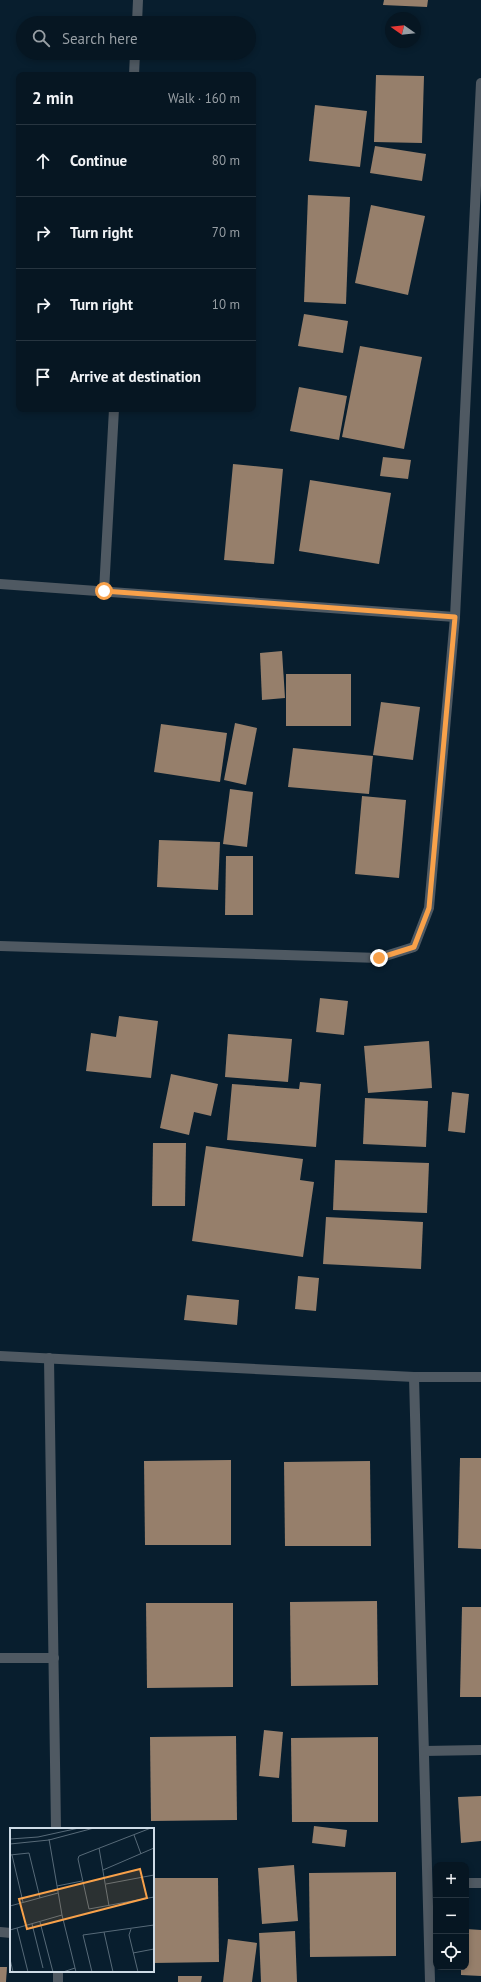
<!DOCTYPE html>
<meta charset="utf-8">
<style>
:root{--surface:#061622;--page:#14232f;--text:#f1f3f6;--muted:#989fa5;--line:#273540}
body{margin:0;font-family:"PT Sans",sans-serif;background:var(--page);color:var(--text)}
.controls{position:absolute;right:12px;bottom:12px;display:grid;overflow:hidden;border-radius:8px;box-shadow:0 2px 6px #0003}
.controls button{width:36px;height:36px;display:grid;place-items:center;padding:0;border:0;border-bottom:1px solid var(--line);background:var(--surface);color:var(--text);font:20px sans-serif}
.compass{position:absolute;left:385px;top:12px;width:36px;height:36px;border-radius:50%;background:var(--surface);box-shadow:0 2px 6px #0003;rotate:284deg}
.stop{position:absolute;width:12px;height:12px;margin:-9px;border:3px solid #f8a14a;border-radius:50%;background:#fff}
.stop.end{background:#f8a14a;border-color:#fff;box-shadow:0 1px 4px #0008}
.list{margin:0;padding:0;list-style:none}
h2{display:flex;justify-content:space-between;align-items:center;height:52px;margin:0;padding:0 16px;font-size:17px}
h2 small{font-size:13px;font-weight:400;color:var(--muted)}
.list li{display:grid;grid-template-columns:26px 1fr auto;gap:12px;align-items:center;box-sizing:border-box;height:72px;padding:0 16px;border-top:1px solid var(--line)}
.list b{display:block;font-size:15px;white-space:nowrap}
.list em{font-size:13px;font-style:normal;color:var(--muted)}
.icon{flex:none;width:22px;height:22px;fill:none;stroke:currentColor;stroke-width:2;stroke-linecap:round;stroke-linejoin:round}
.map{position:relative;flex:none;width:481px;height:1982px;overflow:hidden}
.search{position:absolute;background:var(--surface);box-shadow:0 2px 6px #0003;left:16px;top:16px;width:240px;height:44px;display:flex;align-items:center;gap:10px;box-sizing:border-box;padding:0 14px;border-radius:22px;color:var(--muted);font-size:15px}
.panel{position:absolute;background:var(--surface);box-shadow:0 2px 6px #0003;left:16px;top:72px;width:240px;height:340px;border-radius:8px}
.map>svg:first-child{display:block}
.building{fill:#967f6b}
.lines{fill:none;stroke-linecap:round;stroke-linejoin:round}
.minor{stroke:#4f5962;stroke-width:10}
.route{stroke:#f8a14a;stroke-width:5}
.inset-road{fill:none;stroke:#576a78;stroke-width:1}
.view{fill:#f8a14a;fill-opacity:0.15;stroke:#f8a14a;stroke-width:2}
.inset-edge{fill:none;stroke:#cedbe6;stroke-width:2}
</style>
<div class="map">
<svg width="481" height="1982" viewBox="0 0 481 1982">
<rect width="100%" height="100%" fill="#081e2e"/>
<g class="building">
<polygon points="384,0 428,0 427,7 383,5"/>
<polygon points="376,75 424,76 422,143 374,142"/>
<polygon points="315,105 367,111 360,167 309,161"/>
<polygon points="375,146 426,154 422,181 370,173"/>
<polygon points="308,195 350,197 346,304 304,302"/>
<polygon points="371,205 425,216 408,295 355,283"/>
<polygon points="304,314 348,321 343,353 298,346"/>
<polygon points="360,346 422,357 404,449 342,437"/>
<polygon points="299,387 347,396 339,440 290,431"/>
<polygon points="383,457 411,460 408,479 380,476"/>
<polygon points="233,464 283,469 274,564 224,560"/>
<polygon points="310,480 391,493 379,564 299,551"/>
<polygon points="282,651 285,698 262,700 260,653"/>
<rect x="286" y="674" width="65" height="52"/>
<polygon points="381,702 420,707 413,760 373,755"/>
<polygon points="235,723 257,728 246,785 224,780"/>
<polygon points="161,724 227,733 220,782 154,772"/>
<polygon points="293,748 373,756 369,794 288,787"/>
<polygon points="230,789 253,792 247,847 223,844"/>
<polygon points="362,796 406,800 399,878 355,874"/>
<polygon points="159,840 220,842 218,890 157,887"/>
<polygon points="226,856 253,856 253,915 225,915"/>
<polygon points="320,998 348,1001 344,1035 316,1032"/>
<polygon points="119,1016 158,1021 151,1078 86,1071 91,1033 116,1037"/>
<polygon points="228,1034 292,1039 288,1082 225,1077"/>
<polygon points="429,1041 432,1088 368,1093 364,1046"/>
<polygon points="171,1074 218,1084 211,1116 194,1112 189,1135 160,1128"/>
<polygon points="300,1082 321,1084 316,1147 227,1140 232,1084 299,1089"/>
<polygon points="452,1092 469,1094 465,1133 448,1131"/>
<polygon points="365,1098 428,1101 426,1147 363,1144"/>
<polygon points="153,1143 186,1143 185,1206 152,1206"/>
<polygon points="206,1146 303,1159 300,1180 314,1182 303,1257 192,1241"/>
<polygon points="335,1160 429,1163 427,1213 333,1210"/>
<polygon points="326,1217 423,1222 421,1269 323,1264"/>
<polygon points="298,1276 319,1278 316,1311 295,1309"/>
<polygon points="187,1295 239,1300 237,1325 184,1320"/>
<polygon points="460,1458 481,1458 481,1549 458,1548"/>
<polygon points="231,1460 231,1545 145,1545 144,1461"/>
<polygon points="370,1461 371,1546 285,1546 284,1462"/>
<polygon points="377,1601 378,1685 291,1686 290,1602"/>
<polygon points="146,1603 233,1603 233,1687 147,1688"/>
<polygon points="462,1607 481,1607 481,1697 460,1697"/>
<polygon points="264,1730 283,1732 279,1778 259,1776"/>
<polygon points="236,1736 237,1820 151,1821 150,1737"/>
<polygon points="378,1737 378,1822 292,1822 291,1738"/>
<polygon points="481,1796 481,1841 461,1843 458,1797"/>
<polygon points="314,1826 347,1830 345,1847 312,1843"/>
<polygon points="294,1865 298,1921 262,1924 258,1868"/>
<polygon points="396,1872 396,1956 310,1957 309,1873"/>
<polygon points="153,1878 218,1878 219,1962 153,1963"/>
<polygon points="466,1929 481,1930 481,1976 461,1975 461,1967 466,1967"/>
<polygon points="295,1931 297,1982 261,1982 259,1933"/>
<polygon points="228,1939 257,1943 252,1982 223,1982"/>
<polygon points="0,1967 7,1967 6,1982 0,1982"/>
<polygon points="178,1976 202,1976 201,1982 178,1982"/>
</g>
<g class="lines">
<g class="minor">
<polyline points="137,23 138,0"/>
<polyline points="134,75 135,53"/>
<polyline points="0,584 455,617"/>
<polyline points="104,591 114,409"/>
<polyline points="0,946 379,958 414,947 429,908 455,617 481,83"/>
<polyline points="0,1356 414,1377 481,1377"/>
<polyline points="49,1358 56,1829"/>
<polyline points="414,1377 430,1982"/>
<polyline points="0,1658 54,1658"/>
<polyline points="424,1751 481,1750"/>
<polyline points="466,1883 481,1883"/>
<polyline points="0,1932 11,1933"/>
<polyline points="58,1971 58,1982"/>
</g>
</g>
<g class="lines">
<polyline class="route" points="104,591 455,617 429,908 414,947 379,958"/>
</g>
<g transform="translate(10 1828)">
<rect width="144" height="144" fill="#081e2e"/>
<path class="inset-road" d="M 141,0 L 69,28 L 68,31 L 79,81 L 144,69M 124,7 L 131,26M 0,11 L 28,9 L 69,0M 39,11 L 52,87 L 66,144M 0,16 L 39,12 L 84,0M 89,20 L 99,78M 0,27 L 19,25 L 30,70M 2,27 L 13,74M 93,42 L 144,20M 96,56 L 144,47M 47,58 L 72,53M 0,78 L 48,65M 30,94 L 43,144M 22,96 L 33,140M 7,100 L 18,144M 121,101 L 119,107 L 128,144M 0,102 L 52,87M 94,104 L 103,144M 123,125 L 144,121M 0,131 L 3,144M 53,144 L 65,140M 82,144 L 73,107 L 144,97"/>
<path class="view" d="M 130,41 L 137,70 L 17,101 L 9,71 Z"/>
<rect width="144" height="144" class="inset-edge"/>
</g>
</svg>
<div class="controls">
<button>+</button>
<button>−</button>
<button><svg class="icon" aria-label="locate" viewBox="0 0 24 24"><circle cx="12" cy="12" r="6"/><path d="M12 2v4M12 18v4M2 12h4M18 12h4"/></svg></button>
</div>
<svg class="compass" viewBox="-18 -18 36 36"><path d="M0-13l5 13h-10z" fill="#e53935"/><path d="M0 13l5-13h-10z" fill="#989fa5"/></svg>
<div class="stop" style="left:104px;top:591px"></div>
<div class="stop end" style="left:379px;top:958px"></div>
<div class="search"><svg class="icon" aria-label="search" viewBox="0 0 24 24"><circle cx="10" cy="10" r="6"/><path d="M15 15l6 6"/></svg>Search here</div>
<section class="panel">
<h2>2 min<small>Walk · 160 m</small></h2>
<ul class="list">
<li><svg class="icon" aria-label="ahead" viewBox="0 0 24 24"><path d="M12 20V5M6 11l6-6 6 6"/></svg><div><b>Continue</b></div><em>80 m</em></li>
<li><svg class="icon" aria-label="right" viewBox="0 0 24 24"><path d="M7 20v-9h11M14 6l5 5-5 5"/></svg><div><b>Turn right</b></div><em>70 m</em></li>
<li><svg class="icon" aria-label="right" viewBox="0 0 24 24"><path d="M7 20v-9h11M14 6l5 5-5 5"/></svg><div><b>Turn right</b></div><em>10 m</em></li>
<li><svg class="icon" aria-label="arrive" viewBox="0 0 24 24"><path d="M6 21V4h12l-3 4 3 4H6"/></svg><div><b>Arrive at destination</b></div></li>
</ul>
</section>
</div>
